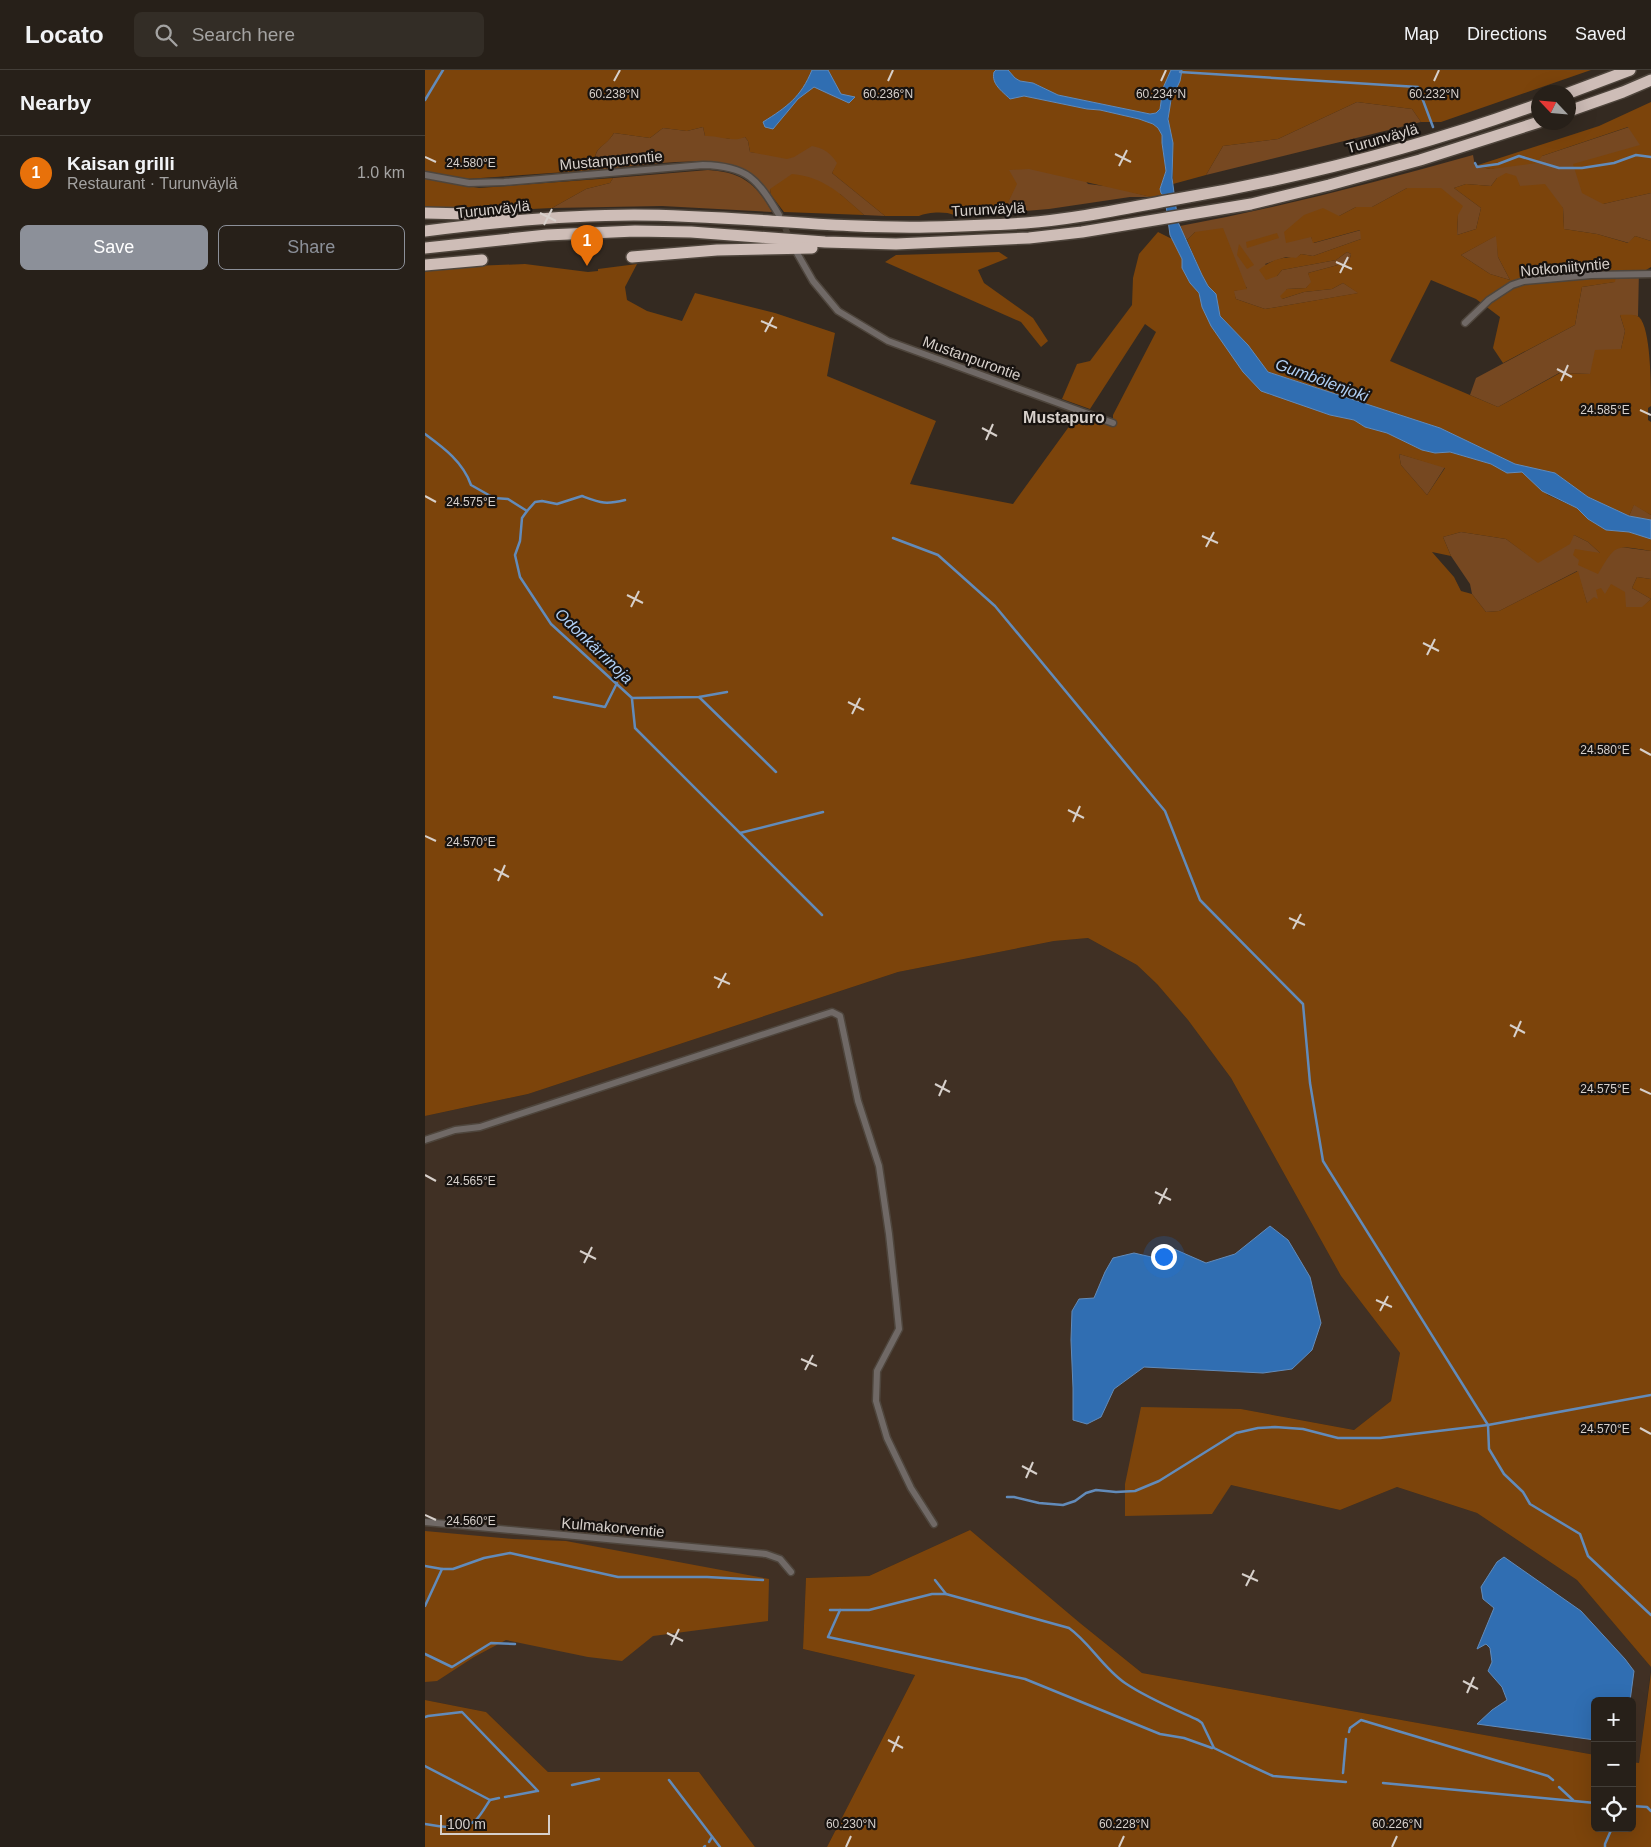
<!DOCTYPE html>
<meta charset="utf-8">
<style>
:root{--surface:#272019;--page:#332d26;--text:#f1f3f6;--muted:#a4a3a2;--line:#433e38;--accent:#8c9099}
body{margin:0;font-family:Arial,sans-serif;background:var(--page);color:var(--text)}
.controls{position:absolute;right:15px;bottom:15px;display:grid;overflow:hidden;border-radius:8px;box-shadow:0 5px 20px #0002}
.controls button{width:45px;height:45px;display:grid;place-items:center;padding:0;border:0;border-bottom:1px solid var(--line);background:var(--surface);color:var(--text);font:25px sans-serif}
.compass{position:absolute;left:1106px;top:15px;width:45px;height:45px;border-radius:50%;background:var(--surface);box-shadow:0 5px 20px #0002;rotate:296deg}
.scale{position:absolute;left:15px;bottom:12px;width:110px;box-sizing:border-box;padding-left:5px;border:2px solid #d7d0cb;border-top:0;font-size:14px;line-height:18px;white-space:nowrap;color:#d7d0cb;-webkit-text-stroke:4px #181310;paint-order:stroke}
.you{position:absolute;left:738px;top:1186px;width:18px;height:18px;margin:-12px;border:4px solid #fff;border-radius:50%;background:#1a73e8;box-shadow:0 0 0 8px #1a73e833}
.badge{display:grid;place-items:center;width:32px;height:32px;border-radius:50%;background:var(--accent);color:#fff;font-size:16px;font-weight:700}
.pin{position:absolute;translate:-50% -41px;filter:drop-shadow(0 1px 2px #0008)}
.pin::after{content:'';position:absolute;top:26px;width:18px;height:15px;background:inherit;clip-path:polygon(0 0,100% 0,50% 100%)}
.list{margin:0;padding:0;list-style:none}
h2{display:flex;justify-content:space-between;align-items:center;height:65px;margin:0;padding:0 20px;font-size:21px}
h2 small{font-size:16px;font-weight:400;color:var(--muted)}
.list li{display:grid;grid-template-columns:32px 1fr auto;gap:15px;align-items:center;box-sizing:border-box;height:75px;padding:0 20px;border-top:1px solid var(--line)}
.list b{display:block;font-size:19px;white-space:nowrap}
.list p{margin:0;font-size:16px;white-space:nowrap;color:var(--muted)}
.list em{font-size:16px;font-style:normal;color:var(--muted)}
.actions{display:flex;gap:10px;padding:15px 20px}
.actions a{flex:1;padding:11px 0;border:1px solid var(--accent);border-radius:8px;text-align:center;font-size:18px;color:var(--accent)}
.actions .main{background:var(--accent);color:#fff}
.icon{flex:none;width:28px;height:28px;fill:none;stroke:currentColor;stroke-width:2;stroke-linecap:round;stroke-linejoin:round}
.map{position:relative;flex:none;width:1226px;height:1777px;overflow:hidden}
header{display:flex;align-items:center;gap:30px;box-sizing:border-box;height:70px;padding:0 25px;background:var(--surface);border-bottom:1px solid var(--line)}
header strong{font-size:24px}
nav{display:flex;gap:28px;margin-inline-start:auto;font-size:18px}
.search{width:350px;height:45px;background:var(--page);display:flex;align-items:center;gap:12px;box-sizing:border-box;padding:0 18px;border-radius:8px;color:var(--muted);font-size:19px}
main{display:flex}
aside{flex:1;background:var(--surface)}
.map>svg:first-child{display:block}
.built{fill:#403024}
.green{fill:#764821}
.forest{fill:#7c440b;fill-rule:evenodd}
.water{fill:#306eb2;stroke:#628bba}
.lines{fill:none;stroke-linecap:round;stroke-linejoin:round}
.stream{stroke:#628bba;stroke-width:2.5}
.street-tunnel{stroke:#4c433a;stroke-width:6;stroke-dasharray:6 3;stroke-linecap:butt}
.street-casing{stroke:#4e453c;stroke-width:9}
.highway-casing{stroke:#4e453c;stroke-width:14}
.street{stroke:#706966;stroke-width:6}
.highway{stroke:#cebdb7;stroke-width:11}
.ticks{fill:none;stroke:#d7d0cb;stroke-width:2}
.labels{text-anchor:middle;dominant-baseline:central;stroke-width:4.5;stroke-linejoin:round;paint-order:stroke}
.street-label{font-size:15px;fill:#d7d0cb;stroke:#181310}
.water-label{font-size:16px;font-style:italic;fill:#b0cff4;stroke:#181310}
.neighbourhood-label{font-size:16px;font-weight:bold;fill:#d7d0cb;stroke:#181310}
.ticks-label{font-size:12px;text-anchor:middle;fill:#d7d0cb;stroke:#181310;stroke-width:4.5;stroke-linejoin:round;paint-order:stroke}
</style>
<header>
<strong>Locato</strong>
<div class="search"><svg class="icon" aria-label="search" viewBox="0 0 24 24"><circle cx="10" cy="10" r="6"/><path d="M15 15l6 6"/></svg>Search here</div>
<nav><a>Map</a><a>Directions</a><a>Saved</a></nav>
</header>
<main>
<aside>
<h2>Nearby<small></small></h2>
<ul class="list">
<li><span class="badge" style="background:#e8710a">1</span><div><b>Kaisan grilli</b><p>Restaurant · Turunväylä</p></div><em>1.0 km</em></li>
</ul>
<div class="actions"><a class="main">Save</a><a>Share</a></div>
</aside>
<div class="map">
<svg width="1226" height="1777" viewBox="0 0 1226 1777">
<rect width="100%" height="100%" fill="#342a21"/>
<polygon class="built" points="663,868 712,895 732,914 763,950 806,1008 916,1206 975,1283 966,1331 929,1360 816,1339 806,1415 915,1440 972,1417 1052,1443 1152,1510 1226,1597 1214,1693 1207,1692 1207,1631 1170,1631 1170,1685 717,1603 655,1553 545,1460 444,1506 381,1508 378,1579 490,1605 402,1777 330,1777 274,1702 123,1702 61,1642 0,1630 0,1046 103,1024 473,902 629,871"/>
<g class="green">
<path d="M 253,0 L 571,0 L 569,2 L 663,114 L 688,117 L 726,127 L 705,127 L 624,139 L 578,143 L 591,114 L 413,93 L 407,103 L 460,146 L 439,145 L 415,124 L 345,119 L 346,125 C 338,115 330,105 318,99 C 286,83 208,97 170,100 C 168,74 178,80 189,63 L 225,68 L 238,58 L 262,61 L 278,57 L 280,66 L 290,65 L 304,69 L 320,67 L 323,71 L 325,82 L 342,84 Z"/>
<polygon points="932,32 987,39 996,52 781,105 798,76 853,69"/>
<path d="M 1204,57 L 1216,75 L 1178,134 L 1226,123 L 1226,171 L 1210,166 L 1204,173 L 1172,164 L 1139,159 L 1138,138 L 1095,116 L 1072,108 L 1066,116 L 1041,114 L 1029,118 L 1056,138 L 1051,159 L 1032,165 L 1033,145 L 982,118 L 947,137 L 931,137 L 914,146 L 886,167 L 889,173 L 936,160 L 936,169 L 888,186 L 876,184 L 871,189 L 861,187 L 840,194 L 852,206 L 857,200 L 911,190 L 922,182 L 926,184 L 924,192 L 883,203 L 887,212 L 881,218 L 862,219 L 857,229 L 879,222 L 907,219 L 918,213 L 934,223 L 840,239 L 811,229 L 808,221 L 822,218 L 770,162 L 762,170 L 756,160 L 755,156 C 854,138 951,112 1048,85 L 1050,96 L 1066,99 L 1117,86 Z"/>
<path d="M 283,100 C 316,102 331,113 347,142 L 237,136 L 127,138 L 161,119 L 185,113 L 188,108 Z"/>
<polygon points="1072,165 1073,187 1085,210 1065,204 1036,185"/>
<polygon points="1192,200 1214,200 1213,246 1195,245 1200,261 1196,279 1165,304 1134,303 1073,337 1045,325 1051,308 1150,255 1157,217 1189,212"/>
<polygon points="974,384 1020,397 1002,425 976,395"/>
<polygon points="1209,434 1226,445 1226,450 1204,446"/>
<polygon points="1036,462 1081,469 1113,492 1149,465 1163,472 1175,483 1154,490 1196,477 1226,481 1226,509 1212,507 1207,518 1226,529 1218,537 1201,537 1180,524 1173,530 1162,533 1152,501 1074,541 1061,542 1047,524 1045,514 1026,486 1018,467"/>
</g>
<g class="forest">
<path d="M 0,0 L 387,0 C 376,27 362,37 338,51 L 361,45 L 373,29 L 389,17 L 405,26 L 424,33 L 429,27 L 416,24 L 403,0 L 571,0 L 569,2 L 572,16 L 585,28 L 599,26 L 662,39 L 675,40 L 714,49 L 728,54 L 733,58 L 737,65 L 737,73 L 741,101 L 735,119 L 737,125 L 726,127 L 604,99 L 584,100 L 592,114 L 578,143 L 529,145 C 521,141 502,142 494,146 L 460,146 L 407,103 L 412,93 C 406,83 398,78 387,76 L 369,87 L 362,89 L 325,82 L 323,71 L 320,67 C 307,73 294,65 280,66 L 278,57 L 262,61 L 238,58 L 225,68 L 189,63 C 178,81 168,73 170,100 L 41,109 L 0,101 Z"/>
<polygon points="583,0 746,0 738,18 735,39 731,43 725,44 633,25 608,13 595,11 590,8"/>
<polygon points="757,0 1166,0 1016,52 996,52 987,39 932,32 853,69 798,76 781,105 748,114 748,73 744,56 744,39"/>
<polygon points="1226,32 1226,123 1178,134 1157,123 1148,94 1215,75 1203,57 1117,86 1112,93 1066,99 1050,96 1174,56"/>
<path d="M 1081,103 L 1091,106 L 1095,116 L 1120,114 L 1138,138 L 1139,159 L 1172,164 L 1203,173 L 1210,166 L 1226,171 L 1226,197 L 1221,200 L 1192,200 L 1190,212 L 1157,217 L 1150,255 L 1078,293 L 1068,278 L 1075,247 L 1051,229 L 1006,210 L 965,291 L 1073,337 L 1135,303 L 1165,304 L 1170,280 L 1196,279 L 1200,261 L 1195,245 C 1201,245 1210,244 1214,247 C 1226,258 1226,316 1226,336 L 1223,338 L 1223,350 L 1226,352 L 1226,445 L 1209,435 L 1204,446 L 1163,427 L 1130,403 L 1090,394 L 1015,358 L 843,302 L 835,293 L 823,275 L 795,246 L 791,224 L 783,216 L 777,205 L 762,170 L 770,162 L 798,158 L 822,219 L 809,221 L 811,229 L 840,239 L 933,223 L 918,213 L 907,219 L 879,222 L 857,229 L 855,226 L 862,219 L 881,218 L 886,212 L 883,203 L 924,192 L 926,184 L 922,182 L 911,190 L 857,200 L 852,206 L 841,210 L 834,200 C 844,191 857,186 871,188 L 876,184 L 888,186 L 936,169 L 935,160 L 888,173 L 886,167 L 861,173 L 859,162 L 879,145 L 898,138 L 914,146 L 931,137 L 947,137 L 982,118 L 1016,118 L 1038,136 L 1033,145 L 1032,165 L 1051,159 L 1056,138 L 1029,118 L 1041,114 L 1066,116 L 1072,108 ZM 1071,166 L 1073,187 L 1085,210 L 1065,204 L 1036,185 Z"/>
<path d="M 367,104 C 399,107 416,124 439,145 L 359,142 L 346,125 L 345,119 Z"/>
<polygon points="0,108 54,118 188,108 185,113 161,119 127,138 86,140 0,138"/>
<path d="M 733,162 L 747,169 L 757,189 L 757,198 L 765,213 L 774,223 L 777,237 L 845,325 L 857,327 L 905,345 L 929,350 L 940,357 L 962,363 L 997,380 L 1010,383 L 1024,382 L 1066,394 L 1082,403 L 1097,402 L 1123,425 L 1152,438 L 1163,449 L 1181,460 L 1204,462 L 1226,469 L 1226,481 C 1190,476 1192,472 1173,504 L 1153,495 L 1154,490 L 1148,485 L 1150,479 L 1175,483 L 1163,472 L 1149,465 L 1145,474 L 1113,493 L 1081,469 L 1036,462 L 1018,467 L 1026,486 L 1007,482 L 1029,507 L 1036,521 L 1047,524 L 1061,542 L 1074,541 L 1153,501 L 1162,533 L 1169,527 L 1173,529 L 1171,520 L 1176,518 L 1180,524 L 1186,514 L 1200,522 L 1201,537 L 1217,537 L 1226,529 L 1226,1597 L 1152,1510 L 1052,1443 L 972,1417 L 915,1440 L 806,1415 L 787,1444 L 700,1446 L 700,1414 L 716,1337 L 816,1339 L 929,1360 L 966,1331 L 975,1283 L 916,1206 L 806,1008 L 763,950 L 732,914 L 712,895 L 663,868 L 629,871 L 473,902 L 103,1024 L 0,1046 L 0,198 L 100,194 L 163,202 L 173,201 L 173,199 L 212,194 L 200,217 L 202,230 L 222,241 L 257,251 L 270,223 L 350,243 L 410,263 L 402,306 L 511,351 L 485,414 L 588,434 L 656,340 L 688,353 L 688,345 L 731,262 L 720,254 L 665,339 L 637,329 L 652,294 L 665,291 L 707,235 L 708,208 L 714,184 ZM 974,384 L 1020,398 L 1002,425 L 976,395 Z"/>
<polygon points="852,163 854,168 822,178 821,172"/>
<polygon points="814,174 829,195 822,199 812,185"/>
<polygon points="574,182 583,188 553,200 559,213 608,248 623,271 616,277 596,252 460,192 471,185"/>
<polygon points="1212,507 1226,509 1226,529 1207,518"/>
<polygon points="545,1460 655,1553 717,1603 1170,1685 1170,1758 1207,1758 1207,1692 1214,1693 1226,1602 1226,1777 402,1777 490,1605 378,1579 381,1508 444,1506"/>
<polygon points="0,1461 88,1469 141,1471 344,1509 343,1551 228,1566 197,1591 163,1587 81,1570 49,1587 12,1611 0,1612"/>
<polygon points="0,1630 61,1642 123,1702 274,1702 330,1777 0,1777"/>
</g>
<g class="water">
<path d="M 387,0 L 403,0 L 416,24 L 430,27 L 424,33 L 389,17 L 373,29 L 348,59 L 340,57 L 338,52 C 362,37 376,27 387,0 Z"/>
<path d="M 571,0 L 583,0 L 590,8 L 595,11 L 608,13 L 633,25 L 725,44 L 731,43 L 735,39 L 738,18 L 746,0 L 757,0 L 755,11 L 746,30 L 743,49 L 748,73 L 747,108 L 753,152 L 777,205 L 783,216 L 791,224 L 795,246 L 823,275 L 843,302 L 1015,358 L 1090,394 L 1130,403 L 1163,427 L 1204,446 L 1226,450 L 1226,469 L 1204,462 L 1181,460 L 1163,449 L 1152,438 L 1117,421 L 1097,402 L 1082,403 L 1066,394 L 1025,382 L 1010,383 L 997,380 L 962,363 L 940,357 L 929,350 L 905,345 L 836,321 L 818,302 L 786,256 L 777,237 L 774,223 L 765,213 L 757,198 L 757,189 L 745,165 L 740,128 L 736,123 L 735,119 L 741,101 L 737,73 L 737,65 L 733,58 L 728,54 L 714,49 L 675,40 L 662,39 L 599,26 L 585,29 C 577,21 566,14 569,2 Z"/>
<polygon points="845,1156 863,1170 885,1207 896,1253 887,1280 867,1299 838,1303 719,1297 689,1319 676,1347 662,1354 648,1350 648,1318 646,1270 647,1241 654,1229 669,1228 680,1202 688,1188 709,1183 735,1189 749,1179 781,1193 810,1184"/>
<polygon points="1079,1487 1156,1541 1200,1589 1209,1601 1205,1631 1170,1631 1170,1670 1052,1654 1067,1640 1082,1630 1077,1617 1063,1601 1067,1592 1065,1578 1061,1574 1052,1579 1069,1538 1058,1529 1056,1517 1072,1492"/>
</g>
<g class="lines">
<g class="stream">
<polyline points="755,2 993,17 1008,57"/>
<polyline points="0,30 18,0"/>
<polyline points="1050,93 1052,97 1073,94 1094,86 1134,98 1157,98 1189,93 1211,85 1226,87"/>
<path d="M 0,364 C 19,378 38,392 46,415 L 69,428 L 83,429 L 102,441"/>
<path d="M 200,430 C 180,435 176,433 157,426 L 132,434 L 117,431 L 110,432 L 102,441 L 97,448 L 95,471 L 90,485 L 95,507 L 126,554 L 207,628"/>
<polyline points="468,468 513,485 570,536 740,741 775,830 878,934 885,1013 898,1091 1063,1355 1064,1379 1079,1404 1098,1422 1105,1434 1155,1464 1163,1486 1226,1545"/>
<polyline points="129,627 180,637 192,613"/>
<polyline points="274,627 351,702"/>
<polyline points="207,628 274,627 302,622"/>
<polyline points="207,629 210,658 397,845"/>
<polyline points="315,763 398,742"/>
<polyline points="582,1427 589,1427 614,1433 638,1435 650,1431 661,1423 671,1420 691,1422 710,1421 734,1411 811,1363 833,1358 850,1357 878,1359 913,1368 955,1368 1063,1355 1226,1325"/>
<polyline points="0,1496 17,1499 28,1499 59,1488 85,1483 193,1507 282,1507 338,1510"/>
<polyline points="510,1510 521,1524"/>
<polyline points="0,1536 17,1499"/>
<path d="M 405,1540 L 444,1540 L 507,1524 L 521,1524 L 644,1558 C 665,1573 678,1598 700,1613 C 722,1628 749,1639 773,1650 L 777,1653 L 789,1678 L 824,1695 L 848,1706 L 921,1712"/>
<polyline points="415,1540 403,1567 600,1609 735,1664 759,1668 787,1678"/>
<polyline points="0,1584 27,1597 66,1573 90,1574"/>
<polyline points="0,1647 3,1646 37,1642 113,1721"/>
<polyline points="924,1662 925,1658 936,1650 1123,1706 1128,1710"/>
<polyline points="0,1696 65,1730"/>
<polyline points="918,1703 921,1669"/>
<polyline points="244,1710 295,1777"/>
<polyline points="958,1713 1170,1733"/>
<polyline points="147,1715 174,1709"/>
<polyline points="1134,1717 1148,1730"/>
<polyline points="80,1727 112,1721"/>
<polyline points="1207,1736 1222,1737 1226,1741"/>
<path d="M 0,1754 C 16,1756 37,1762 51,1750 C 56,1745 61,1736 65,1730 L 74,1728"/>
<polyline points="284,1772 287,1767"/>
<polyline points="279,1777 280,1776"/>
<polyline points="1180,1777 1180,1774 1187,1758"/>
</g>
<polyline class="street-tunnel" points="356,150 366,170"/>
<g class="street-casing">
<g id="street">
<path d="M 0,105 L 44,113 L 79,112 L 278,95 C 323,96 332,109 354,145"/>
<polyline points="372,183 388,211 413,241 463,271 688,353"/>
<polyline points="1040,253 1064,230 1087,215 1099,211 1166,205 1226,204"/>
<polyline points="0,1070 30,1060 55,1057 407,942 415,946 433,1031 454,1096 464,1164 471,1229 474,1259 452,1301 451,1331 462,1368 486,1418 509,1454"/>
<polyline points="0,1452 341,1484 355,1489 366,1502"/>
</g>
</g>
<g class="highway-casing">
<g id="highway">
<polyline points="1144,23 1205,0"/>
<polyline points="1144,41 1198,22 1226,10"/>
<polyline points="0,143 87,145"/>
<path d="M 0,161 C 69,152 139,145 209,145 C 308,145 406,159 504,157 C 536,156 568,155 600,153 C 651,149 702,138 752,129 C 875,108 996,77 1114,34"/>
<polyline points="0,178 122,165 210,161 266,162 400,172 471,174 604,168 657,162 826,134 904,115 995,90 1114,52"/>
<polyline points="207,187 292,180 387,178"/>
<polyline points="0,195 57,190"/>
</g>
</g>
<use href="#street" class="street"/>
<use href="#highway" class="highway"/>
</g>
<path class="ticks" d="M 189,11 L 195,0M 463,11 L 468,0M 736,11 L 741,0M 1009,11 L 1014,0M 690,84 L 706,92M 0,87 L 11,92M 694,96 L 702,80M 115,143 L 131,151M 119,155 L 127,139M 911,192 L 927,199M 915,203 L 923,187M 336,251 L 352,258M 340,262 L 348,247M 1132,299 L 1147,307M 1136,311 L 1143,295M 1215,340 L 1226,345M 557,358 L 572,366M 561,370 L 568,354M 0,426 L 11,432M 777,466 L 793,473M 781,477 L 789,462M 202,525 L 218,533M 206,537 L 214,521M 998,573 L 1014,581M 1002,585 L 1010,569M 423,632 L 439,640M 427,644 L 435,628M 1215,679 L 1226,685M 643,740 L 659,748M 648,752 L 655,736M 0,766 L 11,771M 69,799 L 84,807M 73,811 L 80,795M 864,848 L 880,855M 868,859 L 876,844M 289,907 L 305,914M 293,918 L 301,903M 1085,955 L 1100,963M 1089,967 L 1096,951M 510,1014 L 525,1022M 1215,1019 L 1226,1024M 514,1026 L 521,1010M 0,1105 L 11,1111M 730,1122 L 746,1130M 734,1134 L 742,1118M 155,1181 L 171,1189M 159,1193 L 167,1177M 951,1230 L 967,1237M 955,1241 L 963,1226M 376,1289 L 392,1296M 380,1300 L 388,1285M 1215,1358 L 1226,1364M 597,1396 L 612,1404M 601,1408 L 608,1392M 0,1445 L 11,1450M 817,1504 L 833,1511M 821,1516 L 829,1500M 242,1563 L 258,1571M 246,1575 L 254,1559M 1038,1611 L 1053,1619M 1042,1623 L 1049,1607M 463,1670 L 478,1678M 467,1682 L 474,1666M 421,1777 L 426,1766M 694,1777 L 699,1766M 967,1777 L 972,1766"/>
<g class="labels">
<g class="street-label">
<text transform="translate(957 68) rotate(-16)">Turunväylä</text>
<text transform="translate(186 90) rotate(-5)">Mustanpurontie</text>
<text transform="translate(68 139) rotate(-6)">Turunväylä</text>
<text transform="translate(563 139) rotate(-3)">Turunväylä</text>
<text transform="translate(1140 197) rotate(-5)">Notkoniityntie</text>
<text transform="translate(547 288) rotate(20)">Mustanpurontie</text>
<text transform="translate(188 1457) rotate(5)">Kulmakorventie</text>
</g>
<g class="water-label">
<text transform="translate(897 310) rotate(20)">Gumbölenjoki</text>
<text transform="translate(169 576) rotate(44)">Odonkärrinoja</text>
</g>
<g class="neighbourhood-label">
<text x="639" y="347">Mustapuro</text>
</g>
</g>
<g class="ticks-label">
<text x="189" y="28">60.238°N</text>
<text x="463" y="28">60.236°N</text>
<text x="1009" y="28">60.232°N</text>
<text x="736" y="28">60.234°N</text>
<text x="46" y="97">24.580°E</text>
<text x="1180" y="344">24.585°E</text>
<text x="46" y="436">24.575°E</text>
<text x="1180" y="684">24.580°E</text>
<text x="46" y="776">24.570°E</text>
<text x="1180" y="1023">24.575°E</text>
<text x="46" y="1115">24.565°E</text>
<text x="1180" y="1363">24.570°E</text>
<text x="46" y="1455">24.560°E</text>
<text x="426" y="1758">60.230°N</text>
<text x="699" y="1758">60.228°N</text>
<text x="972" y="1758">60.226°N</text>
</g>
</svg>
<div class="controls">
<button>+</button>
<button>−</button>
<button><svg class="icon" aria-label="locate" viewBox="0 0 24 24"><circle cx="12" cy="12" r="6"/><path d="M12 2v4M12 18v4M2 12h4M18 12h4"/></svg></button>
</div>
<svg class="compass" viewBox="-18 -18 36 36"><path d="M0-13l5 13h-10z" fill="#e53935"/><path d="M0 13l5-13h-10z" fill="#a4a3a2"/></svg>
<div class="scale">100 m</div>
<div class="you"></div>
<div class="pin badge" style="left:162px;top:196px;background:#e8710a">1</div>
</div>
</main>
